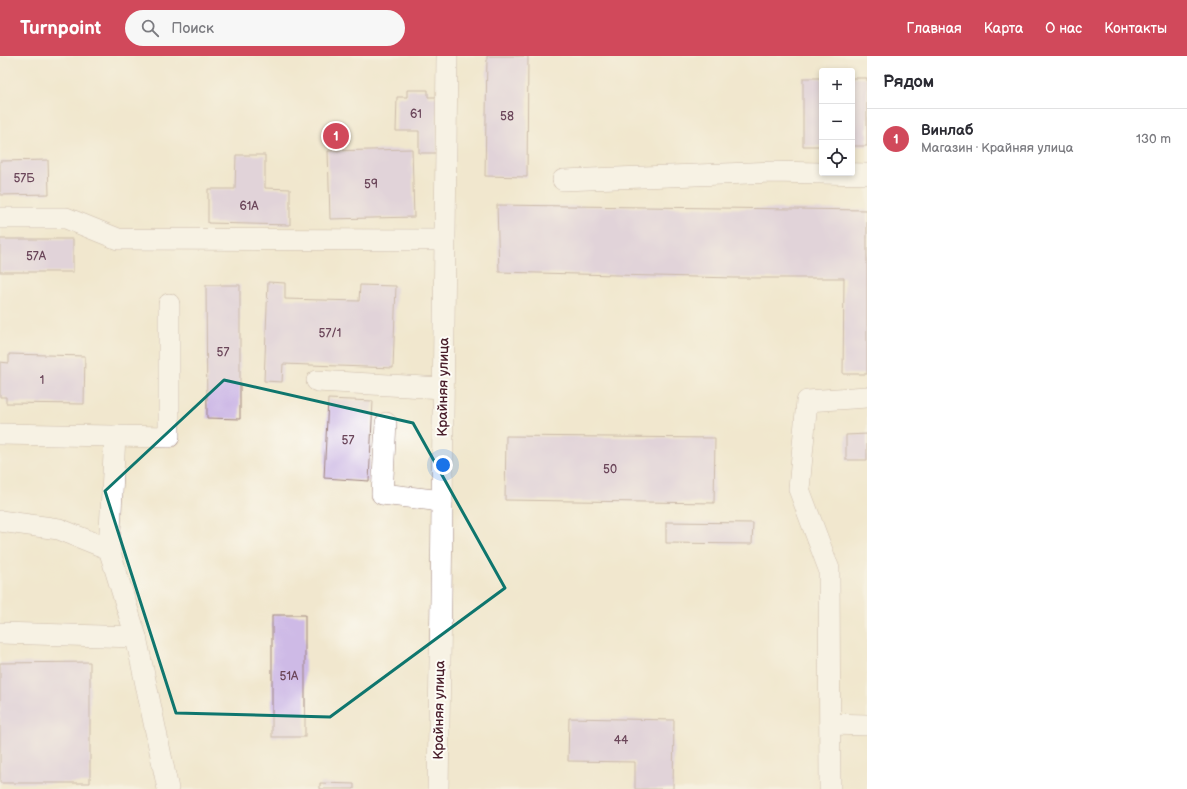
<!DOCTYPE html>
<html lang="ru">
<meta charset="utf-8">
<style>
:root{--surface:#fff;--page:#f7f7f7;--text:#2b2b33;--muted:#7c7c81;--line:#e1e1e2;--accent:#d1495b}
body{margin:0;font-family:"Balsamiq Sans",sans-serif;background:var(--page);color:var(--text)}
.controls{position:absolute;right:12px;top:12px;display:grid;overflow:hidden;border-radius:4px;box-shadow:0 2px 6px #0003}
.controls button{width:36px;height:36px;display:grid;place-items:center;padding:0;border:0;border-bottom:1px solid var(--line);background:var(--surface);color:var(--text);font:20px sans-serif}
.you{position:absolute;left:443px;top:409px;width:14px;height:14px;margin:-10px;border:3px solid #fff;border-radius:50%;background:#1a73e8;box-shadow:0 0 0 6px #1a73e833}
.badge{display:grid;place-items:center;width:26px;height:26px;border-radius:50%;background:var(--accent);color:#fff;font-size:13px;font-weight:700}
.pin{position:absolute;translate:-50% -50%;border:2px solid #fff;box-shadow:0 1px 4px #0006}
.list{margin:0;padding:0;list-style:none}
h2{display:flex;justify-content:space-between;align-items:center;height:52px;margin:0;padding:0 16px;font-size:17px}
h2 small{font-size:13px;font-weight:400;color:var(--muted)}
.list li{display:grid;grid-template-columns:26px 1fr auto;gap:12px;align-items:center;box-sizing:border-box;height:60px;padding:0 16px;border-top:1px solid var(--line)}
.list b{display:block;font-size:15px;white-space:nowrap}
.list p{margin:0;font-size:13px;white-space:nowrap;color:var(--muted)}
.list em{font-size:13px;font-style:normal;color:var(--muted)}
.icon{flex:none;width:22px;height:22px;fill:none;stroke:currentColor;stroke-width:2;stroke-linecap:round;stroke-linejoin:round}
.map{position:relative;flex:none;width:867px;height:733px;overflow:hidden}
header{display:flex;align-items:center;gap:24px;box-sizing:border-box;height:56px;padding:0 20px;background:var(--accent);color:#fff}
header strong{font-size:19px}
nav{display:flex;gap:22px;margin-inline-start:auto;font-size:14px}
.search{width:280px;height:36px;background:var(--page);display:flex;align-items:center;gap:10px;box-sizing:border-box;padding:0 14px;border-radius:22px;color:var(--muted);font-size:15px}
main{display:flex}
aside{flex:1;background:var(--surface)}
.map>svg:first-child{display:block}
.building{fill:#cebae6}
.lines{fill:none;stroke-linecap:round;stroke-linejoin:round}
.minor-casing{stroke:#9e837c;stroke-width:22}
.minor{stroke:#fff;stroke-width:21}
.marked{fill:none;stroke:#0f766e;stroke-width:3;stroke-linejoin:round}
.labels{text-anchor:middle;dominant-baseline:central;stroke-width:4;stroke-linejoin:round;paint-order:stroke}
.number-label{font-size:12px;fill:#6b465a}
.street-label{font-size:14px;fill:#4a1f2b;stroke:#fdfcf7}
</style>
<header>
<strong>Turnpoint</strong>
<div class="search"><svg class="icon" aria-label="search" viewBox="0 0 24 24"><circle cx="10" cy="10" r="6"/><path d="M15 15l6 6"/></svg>Поиск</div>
<nav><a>Главная</a><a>Карта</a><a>О нас</a><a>Контакты</a></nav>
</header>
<main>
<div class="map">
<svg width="867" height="733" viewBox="0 0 867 733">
<rect width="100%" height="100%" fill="#fdfcf7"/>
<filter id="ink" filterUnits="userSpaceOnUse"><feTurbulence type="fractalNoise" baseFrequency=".025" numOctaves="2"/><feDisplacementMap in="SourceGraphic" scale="8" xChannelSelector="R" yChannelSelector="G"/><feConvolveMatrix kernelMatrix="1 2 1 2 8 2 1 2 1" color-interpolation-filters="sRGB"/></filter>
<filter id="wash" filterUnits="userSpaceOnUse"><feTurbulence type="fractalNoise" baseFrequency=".012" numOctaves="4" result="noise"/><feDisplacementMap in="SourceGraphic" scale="16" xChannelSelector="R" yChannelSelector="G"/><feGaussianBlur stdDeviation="0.9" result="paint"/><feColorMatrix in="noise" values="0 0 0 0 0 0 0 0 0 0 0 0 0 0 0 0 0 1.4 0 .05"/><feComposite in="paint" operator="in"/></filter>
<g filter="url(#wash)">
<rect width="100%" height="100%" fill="#f1e7ce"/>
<g id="blocks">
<g class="building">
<polygon points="487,0 528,0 527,121 485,120"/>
<rect x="803" y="22" width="19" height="68"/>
<rect x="852" y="22" width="15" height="68"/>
<polygon points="407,34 428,34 428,41 437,41 437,97 419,97 419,75 396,75 397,41 407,41"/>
<polygon points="412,93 414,161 330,163 328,95"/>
<polygon points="236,99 265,99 265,132 290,133 290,169 208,167 208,133 235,133"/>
<polygon points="48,104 49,138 0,139 0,105"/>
<polygon points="497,149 867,154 867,318 843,318 844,222 734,222 499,216"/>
<rect x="0" y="183" width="73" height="33"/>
<polygon points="268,226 285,227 285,243 359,245 360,229 396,230 393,312 283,308 282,326 264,325"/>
<polygon points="206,229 240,229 240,363 207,362"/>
<polygon points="9,298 85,300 84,348 6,347 6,341 0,341 0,306 9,307"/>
<polygon points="328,343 373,345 369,425 324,422"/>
<polygon points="867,378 867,404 846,404 846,379"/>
<polygon points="506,380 715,382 714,447 505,444"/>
<polygon points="666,466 753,467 752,488 666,487"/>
<rect x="272" y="559" width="33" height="122"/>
<polygon points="90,606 90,727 0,727 0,607"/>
<polygon points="569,662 674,664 673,733 635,733 635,706 568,705"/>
<polygon points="320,727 354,728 354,733 320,733"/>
</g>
</g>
</g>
<g filter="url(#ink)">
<use href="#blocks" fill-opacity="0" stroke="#9e837c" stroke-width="1"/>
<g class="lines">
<g class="minor-casing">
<g id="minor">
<polyline points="563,124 773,116 867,118"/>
<polyline points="0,162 66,162 118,183 445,184"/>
<polyline points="317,325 443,332"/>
<polyline points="386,367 382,438 442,445"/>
<polyline points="0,378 169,381 169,248"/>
<polyline points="0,465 59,473 109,493 136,581 0,577"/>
<polyline points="109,493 115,380"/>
<polyline points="136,581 168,733"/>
<polyline points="830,668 867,669"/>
<polyline points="438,733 441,541 447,0"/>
<polyline points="830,733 829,513 799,433 807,345 867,341"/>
</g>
</g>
<use href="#minor" class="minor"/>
</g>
</g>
<path d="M0 0H867V733H0ZM 224,324 L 413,367 L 505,532 L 330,661 L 176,657 L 105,435 Z" fill="#f1e7ce" fill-opacity=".55" fill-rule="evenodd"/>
<path class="marked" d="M 224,324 L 413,367 L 505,532 L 330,661 L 176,657 L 105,435 Z"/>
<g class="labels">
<g class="number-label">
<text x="416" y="58">61</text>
<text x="507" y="60">58</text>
<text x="24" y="122">57Б</text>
<text x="371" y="128">59</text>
<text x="249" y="150">61А</text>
<text x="36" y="200">57А</text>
<text x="330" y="277">57/1</text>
<text x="223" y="296">57</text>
<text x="42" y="324">1</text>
<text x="348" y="384">57</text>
<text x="610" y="413">50</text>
<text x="289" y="620">51А</text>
<text x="621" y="684">44</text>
</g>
<g class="street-label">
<text transform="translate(443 331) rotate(-89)">Крайняя улица</text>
<text transform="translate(439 654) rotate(-89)">Крайняя улица</text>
</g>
</g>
</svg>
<div class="controls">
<button>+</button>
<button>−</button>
<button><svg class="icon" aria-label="locate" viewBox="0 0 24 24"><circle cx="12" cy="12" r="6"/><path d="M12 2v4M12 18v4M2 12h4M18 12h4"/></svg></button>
</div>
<div class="you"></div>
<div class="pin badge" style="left:336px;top:80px">1</div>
</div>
<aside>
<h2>Рядом<small></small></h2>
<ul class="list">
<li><span class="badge">1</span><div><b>Винлаб</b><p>Магазин · Крайняя улица</p></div><em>130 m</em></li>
</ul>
</aside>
</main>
